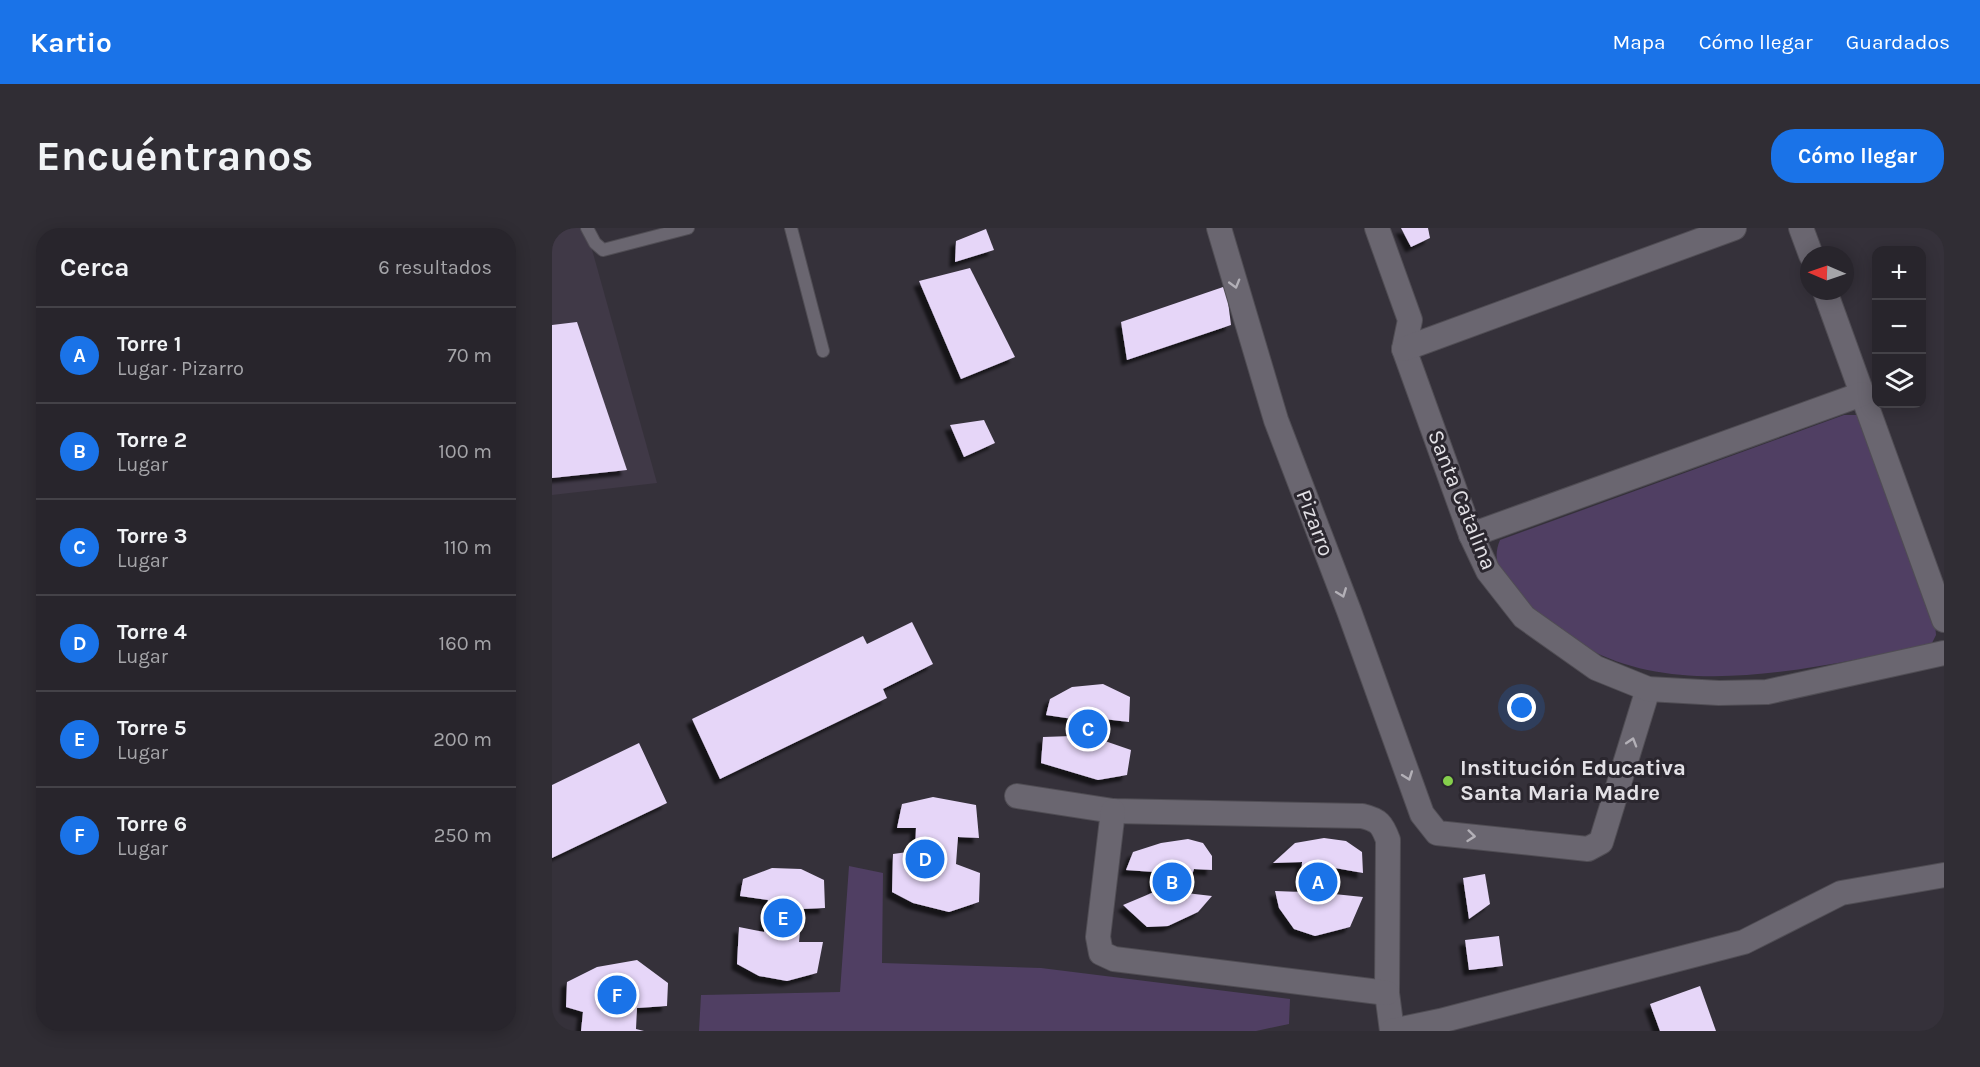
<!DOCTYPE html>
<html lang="es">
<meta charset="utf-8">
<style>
:root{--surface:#28252c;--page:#302d34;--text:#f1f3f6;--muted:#a5a5a9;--line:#444248;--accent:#1a73e8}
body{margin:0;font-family:Karla,sans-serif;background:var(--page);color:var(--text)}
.controls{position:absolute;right:18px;top:18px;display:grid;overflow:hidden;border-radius:12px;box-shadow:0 3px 15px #0003}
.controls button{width:54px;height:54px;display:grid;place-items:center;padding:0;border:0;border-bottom:2px solid var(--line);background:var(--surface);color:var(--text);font:30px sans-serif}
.compass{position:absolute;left:1248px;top:18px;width:54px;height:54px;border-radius:50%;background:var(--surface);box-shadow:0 3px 15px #0003;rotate:272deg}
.you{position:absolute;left:970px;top:480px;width:21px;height:21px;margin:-15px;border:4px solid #fff;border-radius:50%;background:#1a73e8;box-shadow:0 0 0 9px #1a73e833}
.badge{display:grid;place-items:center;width:39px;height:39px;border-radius:50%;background:var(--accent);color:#fff;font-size:20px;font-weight:700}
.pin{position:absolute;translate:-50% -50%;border:3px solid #fff;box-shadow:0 2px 6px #0006}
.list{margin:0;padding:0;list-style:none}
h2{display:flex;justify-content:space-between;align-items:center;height:78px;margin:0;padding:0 24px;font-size:26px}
h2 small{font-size:20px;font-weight:400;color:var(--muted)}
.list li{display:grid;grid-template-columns:39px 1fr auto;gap:18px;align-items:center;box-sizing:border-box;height:96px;padding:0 24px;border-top:2px solid var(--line)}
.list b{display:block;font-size:22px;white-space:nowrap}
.list p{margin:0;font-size:20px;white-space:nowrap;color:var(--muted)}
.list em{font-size:20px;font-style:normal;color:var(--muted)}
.icon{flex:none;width:33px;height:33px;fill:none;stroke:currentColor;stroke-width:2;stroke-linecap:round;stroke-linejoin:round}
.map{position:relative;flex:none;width:1392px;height:803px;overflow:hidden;border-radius:24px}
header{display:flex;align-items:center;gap:36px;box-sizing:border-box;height:84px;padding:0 30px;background:var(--accent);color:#fff}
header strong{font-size:28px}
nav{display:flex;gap:33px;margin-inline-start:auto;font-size:21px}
.intro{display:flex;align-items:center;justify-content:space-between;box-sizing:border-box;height:144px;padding:0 36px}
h1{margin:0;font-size:42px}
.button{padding:15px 27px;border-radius:24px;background:var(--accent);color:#fff;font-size:21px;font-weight:700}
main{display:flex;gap:36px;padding:0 36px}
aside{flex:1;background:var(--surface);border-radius:24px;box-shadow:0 3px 15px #0003}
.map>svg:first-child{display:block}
.built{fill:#403947}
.green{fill:#503f63}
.building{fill:#e6d6f8;filter:url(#shadow)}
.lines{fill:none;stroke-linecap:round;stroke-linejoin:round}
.lane-casing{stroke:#504d54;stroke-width:14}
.street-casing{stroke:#504d54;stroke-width:26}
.lane{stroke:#6a6670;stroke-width:12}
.street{stroke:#6a6670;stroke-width:24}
.oneway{stroke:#b3b0b7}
.poi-dot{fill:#85cf4c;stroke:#2b272f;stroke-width:2}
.labels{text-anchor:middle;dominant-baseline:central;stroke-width:6;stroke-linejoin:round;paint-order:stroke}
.street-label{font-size:22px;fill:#e3e1e6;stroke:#2b272f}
.poi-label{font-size:22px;font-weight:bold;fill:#e3e1e6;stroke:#2b272f;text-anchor:start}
</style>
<header>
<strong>Kartio</strong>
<nav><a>Mapa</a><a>Cómo llegar</a><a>Guardados</a></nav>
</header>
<div class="intro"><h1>Encuéntranos</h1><a class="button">Cómo llegar</a></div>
<main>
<aside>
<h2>Cerca<small>6 resultados</small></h2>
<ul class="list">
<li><span class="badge">A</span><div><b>Torre 1</b><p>Lugar · Pizarro</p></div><em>70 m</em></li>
<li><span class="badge">B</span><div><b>Torre 2</b><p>Lugar</p></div><em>100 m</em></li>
<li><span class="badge">C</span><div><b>Torre 3</b><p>Lugar</p></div><em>110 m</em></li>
<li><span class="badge">D</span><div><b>Torre 4</b><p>Lugar</p></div><em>160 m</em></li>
<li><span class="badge">E</span><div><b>Torre 5</b><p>Lugar</p></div><em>200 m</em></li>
<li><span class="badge">F</span><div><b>Torre 6</b><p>Lugar</p></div><em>250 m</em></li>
</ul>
</aside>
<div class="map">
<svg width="1392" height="803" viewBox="0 0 1392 803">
<defs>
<filter id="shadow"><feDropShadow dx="-5.5" dy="5.5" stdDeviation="1.5" flood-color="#0009"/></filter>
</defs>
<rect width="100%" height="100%" fill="#35313a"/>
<polygon class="built" points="0,0 34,0 105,255 0,267"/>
<g class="green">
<path d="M 1292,187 L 1306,187 L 1383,395 L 1384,407 L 1379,417 C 1275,436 1134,475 1035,420 C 1026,415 1018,408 1010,401 C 997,392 980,383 970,371 C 955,351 937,338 948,312 Z"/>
<polygon points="297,638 331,645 330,735 489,740 738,771 737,796 704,803 147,803 149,767 288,764"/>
</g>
<g class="building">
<polygon points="849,0 876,0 878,10 859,19"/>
<polygon points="434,1 442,22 403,34 404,13"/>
<polygon points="418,40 463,129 409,151 367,53"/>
<polygon points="674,58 679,97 575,132 569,94"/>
<polygon points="25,94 75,242 0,250 0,97"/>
<polygon points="432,192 443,215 412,229 398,197"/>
<polygon points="360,394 381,436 331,461 335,470 168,551 140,491 311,408 315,416"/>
<polygon points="551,456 578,469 577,494 552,491 550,512 579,522 575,547 546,552 489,535 491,509 520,508 521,491 494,487 498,471 520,459"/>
<polygon points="87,515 115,575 0,630 0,557"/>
<polygon points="381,569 424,577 427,610 406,609 404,636 428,645 427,674 397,684 361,675 340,664 341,626 363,623 364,600 345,600 350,576"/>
<polygon points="772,610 794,613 810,624 811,645 783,640 782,666 811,669 798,699 763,708 742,701 727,680 723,663 749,664 750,634 721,635 743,615"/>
<polygon points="636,611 651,615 660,628 660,642 642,641 634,665 660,668 646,684 616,698 595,699 571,677 602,664 602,644 574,642 581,624 609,615"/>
<polygon points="220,640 249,641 272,652 273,680 250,681 247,714 271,714 265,745 235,753 207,748 185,736 187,699 212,704 216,672 188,668 191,651"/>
<polygon points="933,646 938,676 917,691 911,650"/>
<polygon points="947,708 951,738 917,742 913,712"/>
<polygon points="85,732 116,755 115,778 85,780 84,801 92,803 29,803 31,784 14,779 15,754 45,739"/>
<polygon points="1148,758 1164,803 1108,803 1098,776"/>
</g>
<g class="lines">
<g class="lane-casing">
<g id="lane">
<polyline points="35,0 43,15 51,22 136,0"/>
<polyline points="239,0 271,123"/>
</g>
</g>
<g class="street-casing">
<g id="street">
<polyline points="667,0 724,192 797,383 870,586 885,605 1036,621 1049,614 1096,461"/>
<polyline points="825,0 858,92 852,121 919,307 936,343 972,389 1044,440 1096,461 1167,465 1215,464 1392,425"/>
<polyline points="1249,0 1259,27"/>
<polyline points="1273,63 1392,392"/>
<polyline points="852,121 1182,0"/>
<polyline points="919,307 1310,166"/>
<path d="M 465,568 L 561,583 L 810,588 C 827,592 830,596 836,612 L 835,765 L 840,803"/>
<polyline points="561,583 546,709 549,725 562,731 835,765"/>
<polyline points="840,803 888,793 1192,714 1289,665 1392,647"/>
</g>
</g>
<use href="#lane" class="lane"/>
<use href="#street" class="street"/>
</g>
<defs><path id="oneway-chevron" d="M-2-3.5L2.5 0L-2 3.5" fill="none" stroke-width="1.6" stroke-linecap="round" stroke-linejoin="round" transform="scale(1.5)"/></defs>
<g class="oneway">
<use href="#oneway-chevron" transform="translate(683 56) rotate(74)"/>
<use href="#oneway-chevron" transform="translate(790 365) rotate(69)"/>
<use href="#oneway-chevron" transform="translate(1080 514) rotate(-73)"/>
<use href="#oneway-chevron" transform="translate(856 548) rotate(70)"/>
<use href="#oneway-chevron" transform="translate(919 608) rotate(6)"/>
</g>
<circle class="poi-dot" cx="896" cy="553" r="6"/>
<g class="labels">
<g class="street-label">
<text transform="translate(910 272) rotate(68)">Santa Catalina</text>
<text transform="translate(763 295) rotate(69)">Pizarro</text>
</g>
<g class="poi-label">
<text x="908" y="540">Institución Educativa<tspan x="908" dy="25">Santa Maria Madre</tspan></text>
</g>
</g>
</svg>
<div class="controls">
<button>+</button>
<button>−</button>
<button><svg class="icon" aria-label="layers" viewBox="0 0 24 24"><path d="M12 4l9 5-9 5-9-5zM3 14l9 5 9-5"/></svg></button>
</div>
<svg class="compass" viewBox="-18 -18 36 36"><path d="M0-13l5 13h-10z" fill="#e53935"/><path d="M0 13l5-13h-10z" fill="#a5a5a9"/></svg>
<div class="you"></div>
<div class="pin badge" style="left:766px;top:654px">A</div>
<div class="pin badge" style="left:620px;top:654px">B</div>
<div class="pin badge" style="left:536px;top:501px">C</div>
<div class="pin badge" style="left:373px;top:631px">D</div>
<div class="pin badge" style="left:231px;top:690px">E</div>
<div class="pin badge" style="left:65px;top:767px">F</div>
</div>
</main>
